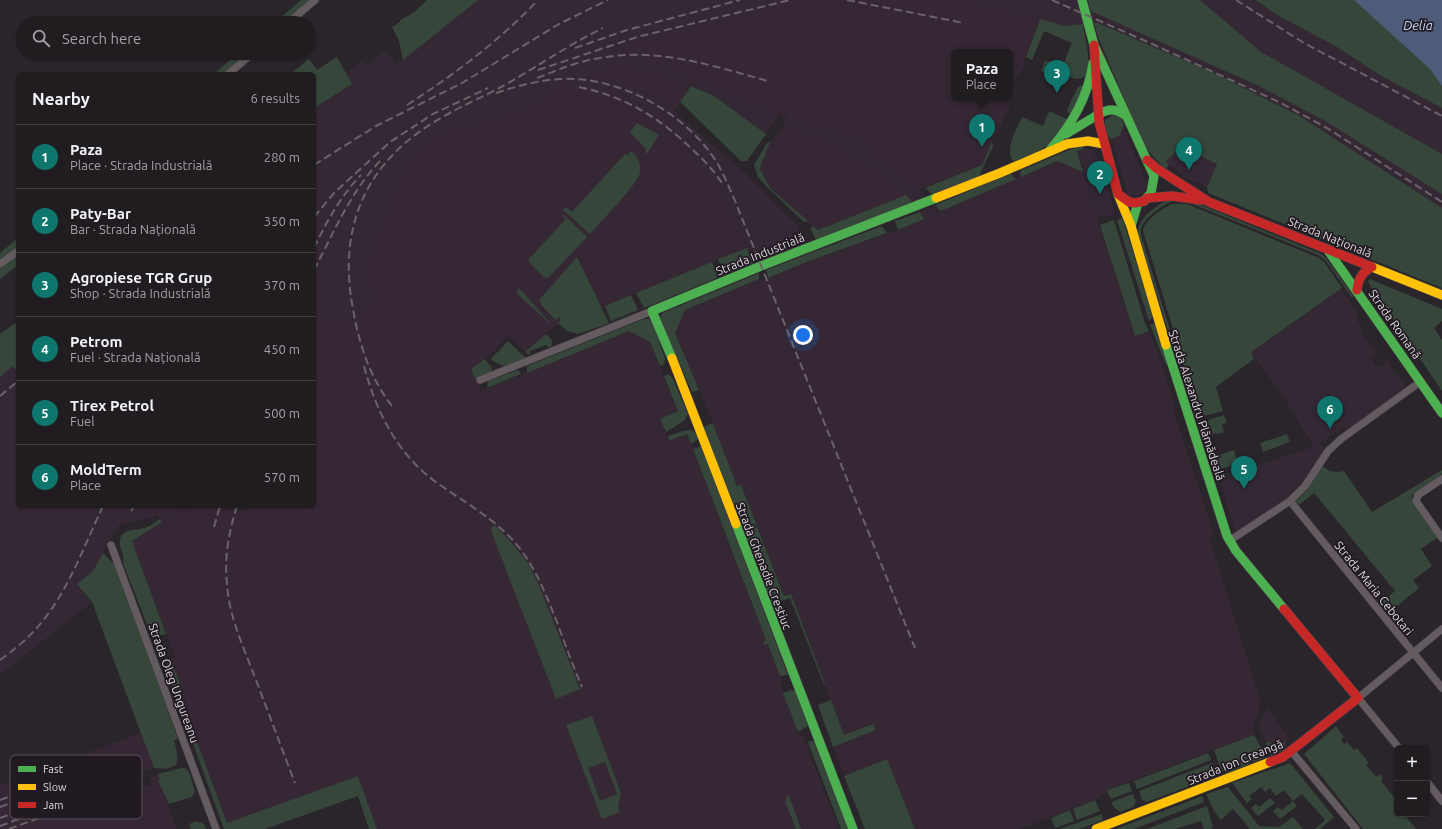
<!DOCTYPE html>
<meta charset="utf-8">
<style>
:root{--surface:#201c20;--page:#282529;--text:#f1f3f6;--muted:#a2a1a5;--line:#3d3a3e;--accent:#0f766e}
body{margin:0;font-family:Ubuntu,sans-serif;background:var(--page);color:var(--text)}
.controls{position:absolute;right:12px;bottom:12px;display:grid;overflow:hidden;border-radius:6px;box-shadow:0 1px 3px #0004}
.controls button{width:36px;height:36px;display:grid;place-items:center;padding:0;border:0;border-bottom:1px solid var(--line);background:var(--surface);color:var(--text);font:20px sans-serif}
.you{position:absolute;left:803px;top:335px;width:14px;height:14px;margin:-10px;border:3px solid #fff;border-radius:50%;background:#1a73e8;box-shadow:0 0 0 6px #1a73e833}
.badge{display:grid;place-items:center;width:26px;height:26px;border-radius:50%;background:var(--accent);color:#fff;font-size:13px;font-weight:700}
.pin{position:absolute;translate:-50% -33px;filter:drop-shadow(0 1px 2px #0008)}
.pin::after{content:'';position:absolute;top:21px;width:14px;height:12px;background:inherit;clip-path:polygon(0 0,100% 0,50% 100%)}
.popup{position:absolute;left:951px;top:49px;width:62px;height:52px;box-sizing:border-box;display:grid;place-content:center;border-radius:6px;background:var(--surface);filter:drop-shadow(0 1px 3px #0005);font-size:13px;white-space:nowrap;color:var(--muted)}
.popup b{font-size:15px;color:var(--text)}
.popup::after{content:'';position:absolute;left:50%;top:100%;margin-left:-8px;border:8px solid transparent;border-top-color:var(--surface)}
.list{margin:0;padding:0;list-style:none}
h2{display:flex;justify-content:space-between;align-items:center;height:52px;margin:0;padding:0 16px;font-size:17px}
h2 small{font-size:13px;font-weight:400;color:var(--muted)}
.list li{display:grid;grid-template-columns:26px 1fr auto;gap:12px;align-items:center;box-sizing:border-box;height:64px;padding:0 16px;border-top:1px solid var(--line)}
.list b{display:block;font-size:15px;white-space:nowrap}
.list p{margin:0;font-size:13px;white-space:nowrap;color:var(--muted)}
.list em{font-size:13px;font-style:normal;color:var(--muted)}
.icon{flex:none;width:22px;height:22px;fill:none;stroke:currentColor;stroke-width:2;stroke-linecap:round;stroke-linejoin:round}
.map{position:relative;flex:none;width:1442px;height:829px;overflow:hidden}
.search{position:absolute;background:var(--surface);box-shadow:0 1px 3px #0004;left:16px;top:16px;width:300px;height:44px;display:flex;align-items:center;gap:10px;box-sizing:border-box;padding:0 14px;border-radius:22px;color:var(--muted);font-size:15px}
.panel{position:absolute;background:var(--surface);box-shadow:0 1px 3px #0004;left:16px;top:72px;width:300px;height:436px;border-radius:6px}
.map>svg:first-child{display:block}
.built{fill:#342834}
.industrial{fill:#352834;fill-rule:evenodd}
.green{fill:#36463a;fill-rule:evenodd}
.water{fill:#4d5d79}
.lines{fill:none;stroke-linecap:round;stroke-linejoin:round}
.street-casing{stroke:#464346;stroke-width:8}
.fast-casing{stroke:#464346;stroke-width:10}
.slow-casing{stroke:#464346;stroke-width:10}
.jam-casing{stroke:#464346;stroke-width:10}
.street{stroke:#645b61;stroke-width:7}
.fast{stroke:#4caf50;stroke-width:9}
.slow{stroke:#ffc107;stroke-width:9}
.jam{stroke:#c62828;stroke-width:9}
.rail{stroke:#6b6369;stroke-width:2;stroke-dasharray:8 4;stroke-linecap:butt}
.labels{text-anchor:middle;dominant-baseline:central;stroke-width:3.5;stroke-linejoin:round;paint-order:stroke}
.street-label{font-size:12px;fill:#dfd9df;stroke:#221a22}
.water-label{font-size:13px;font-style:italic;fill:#c4d8f8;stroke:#221a22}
.key{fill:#221a22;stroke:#5b535b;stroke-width:1}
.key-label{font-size:11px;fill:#dfd9df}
</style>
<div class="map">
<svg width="1442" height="829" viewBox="0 0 1442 829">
<rect width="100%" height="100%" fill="#2a252a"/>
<g class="built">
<polygon points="427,0 776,0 775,8 647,38 612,49 612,59 642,61 662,66 780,113 766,134 714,96 665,74 648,69 629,66 613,66 589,68 588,76 610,80 642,92 655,98 674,111 744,172 794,222 807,243 753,264 725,194 684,145 689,140 670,121 661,114 612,89 566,82 546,84 549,98 482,120 438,133 403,168 401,179 363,273 378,302 340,316 314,323 314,74 290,74 309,59 317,70 337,57 346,72 353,69 363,60 367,65 385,49 395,64 403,60 399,41 392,27 400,22 400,20 413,13"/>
<polygon points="969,0 1255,0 1279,16 1337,47 1383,77 1442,108 1442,208 1298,115 1214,73 1098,23 1065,26"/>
<polygon points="786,116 824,130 825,127 871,146 868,154 918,190 920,190 925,197 912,202 864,161 846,150 799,128 790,125 784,126"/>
<polygon points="1124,125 1128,139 1147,184 1145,191 1142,194 1136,196 1128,195 1111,139 1120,135"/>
<polygon points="1181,146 1217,164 1207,187 1185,178 1165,161"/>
<polygon points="1077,149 1090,149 1099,159 1115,214 1098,218"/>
<polygon points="935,205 941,211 924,219 920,212"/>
<polygon points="1341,289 1358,313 1356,318 1362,328 1360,330 1376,352 1371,357 1376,366 1382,365 1387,361 1407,388 1346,431 1343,427 1320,443 1324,449 1306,478 1291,497 1251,524 1235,531 1219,477 1314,447 1284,398 1251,352"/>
<polygon points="18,321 18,506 191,506 162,522 158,515 119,525 93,571 77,584 92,602 0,675 0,334"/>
<polygon points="1267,708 1289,738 1285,742 1276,744 1266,742 1258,727"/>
</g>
<g class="industrial">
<path d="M 776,0 L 969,0 L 1040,19 L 1027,53 L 1023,68 L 1014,83 L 1018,89 L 982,165 L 918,190 L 868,154 L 871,146 L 825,127 L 824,131 L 782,115 L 662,66 L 642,61 L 612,59 L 612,48 L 647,38 L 774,8 ZM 954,52 L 1010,52 L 1010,98 L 954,98 Z"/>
<polygon points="613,66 629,66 648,69 665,74 691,86 674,111 655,98 642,92 610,80 588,77 589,68"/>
<polygon points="566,82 612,89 661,114 670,121 689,140 684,145 725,194 747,248 560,324 554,327 525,352 508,336 494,351 471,369 481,391 629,331 650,342 678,411 661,419 669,441 687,434 766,641 763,642 764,645 768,644 783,682 780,683 797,727 796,728 799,736 803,735 839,829 377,829 358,776 227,824 178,692 182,691 171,659 175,657 132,541 182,510 191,506 221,506 241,511 252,506 314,506 314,323 339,317 378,302 363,273 401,179 403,169 438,133 491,118 549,98 546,84"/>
<polygon points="790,125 826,140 846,150 881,173 906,195 818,230 770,188 760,169 766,149 771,141 784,126"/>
<polygon points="1057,161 1083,172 1128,316 1135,335 1149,331 1163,365 1174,405 1174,413 1214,534 1209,536 1260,700 1258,715 1252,728 1254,735 1110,789 1095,800 1020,829 915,829 887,760 844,776 833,747 876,730 873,724 844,735 791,594 785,596 740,485 737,486 713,424 675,333 685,310 759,279 761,281 809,261 898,230"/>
<polygon points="141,733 154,768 138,773 143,787 152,784 150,777 158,774 176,829 0,829 0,785"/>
</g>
<g class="green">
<polygon points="301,0 310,0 283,23 274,23"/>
<polygon points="427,0 478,0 403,60 399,41 392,27 400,22 400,20 413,13"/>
<polygon points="1088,0 1200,0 1261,52 1442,154 1442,194 1325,121 1259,86 1091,11"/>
<polygon points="1255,0 1442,0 1442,108 1383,77 1337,47 1279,16"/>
<path d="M 1040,19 L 1065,26 L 1083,24 C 1084,34 1093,67 1086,75 C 1083,78 1079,79 1075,79 L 1069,76 L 1065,83 L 1046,75 L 1047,73 L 1041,71 L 1045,60 L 1062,67 L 1072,43 L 1044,31 L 1032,60 L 1026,57 Z"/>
<polygon points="1094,23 1098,23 1214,73 1298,115 1442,208 1442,288 1208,193 1207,187 1217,164 1181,147 1166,161 1169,165 1165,169 1150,153 1142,141 1098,37"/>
<polygon points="238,53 247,53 223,74 214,74"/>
<polygon points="337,57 352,84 314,108 314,74 290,74 309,59 317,70"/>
<polygon points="1081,85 1084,88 1072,113 1068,113 1067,110 1077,88"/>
<polygon points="691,86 714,96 766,134 747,161 741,161 680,102"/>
<path d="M 1049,111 L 1065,118 L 1067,121 L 1051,143 L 1037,152 L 1015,162 L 1012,160 C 1006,146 1016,130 1022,117 L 1043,126 Z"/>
<path d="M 1113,115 L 1120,117 L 1124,125 L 1120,135 L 1111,139 C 1106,135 1104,126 1105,120 Z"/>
<polygon points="637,123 659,135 646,155 645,148 630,132"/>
<polygon points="771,141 765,153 766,155 763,159 760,169 770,188 808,221 804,222 768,188 758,177 754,165 767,143"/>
<polygon points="992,142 993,146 979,176 932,194 925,188 982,165"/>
<polygon points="1083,146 1083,149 1077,151 1083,172 1057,161 1021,177 1020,175 1021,170 1069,150"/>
<path d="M 631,151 C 637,156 642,165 640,173 C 637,185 600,222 590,234 L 563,210 L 566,207 L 572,212 L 625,154 L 628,155 Z"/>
<polygon points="1011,174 1016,179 941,211 935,205"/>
<polygon points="906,195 912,202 816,240 810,228 813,226 818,230"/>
<path d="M 1170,199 L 1194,202 L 1321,254 L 1326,258 L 1353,296 L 1352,298 L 1326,261 L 1318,255 L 1190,203 C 1185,202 1179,201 1174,201 C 1165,203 1146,217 1142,226 C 1140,229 1141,232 1141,235 L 1197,418 L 1195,418 L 1138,234 C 1137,218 1157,205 1170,199 Z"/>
<path d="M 1171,204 L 1187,204 L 1319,258 L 1325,263 L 1342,288 L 1251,352 L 1254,359 L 1216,387 L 1223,411 L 1200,417 L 1143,231 C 1145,219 1161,210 1171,204 Z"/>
<polygon points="920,212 924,219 898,230 895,221"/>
<polygon points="563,214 587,237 549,277 545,278 530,263 528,260 566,219 562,215"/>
<polygon points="1122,218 1153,314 1151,319 1149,321 1117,220"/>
<polygon points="1114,220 1145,323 1149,331 1135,336 1100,225"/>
<polygon points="882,226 887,233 809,261 768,278 766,270"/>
<polygon points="18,238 18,248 0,262 0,253"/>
<polygon points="747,248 753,264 725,274 718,259"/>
<polygon points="18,254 18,265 0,279 0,268"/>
<polygon points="577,257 609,323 578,334 567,331 558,323 561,319 559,317 556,320 542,306 539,300"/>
<polygon points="712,262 718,276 715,279 644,308 636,293"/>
<polygon points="759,273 759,279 685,310 675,333 699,390 692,392 660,318 662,313"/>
<polygon points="1370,279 1442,309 1442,321 1434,328 1442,340 1442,391 1369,284 1368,281"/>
<polygon points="519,288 554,327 516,293"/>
<polygon points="631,295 638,310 611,321 605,306"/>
<polygon points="644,319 649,319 653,323 665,359 664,364 660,366 650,342 629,331 527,373 527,366"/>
<polygon points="18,321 18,366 15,369 13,366 0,377 0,334"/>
<polygon points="1153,324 1155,324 1168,365 1166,365 1150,325"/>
<path d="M 546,334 C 551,338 555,343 550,348 L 546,345 L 530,351 L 530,355 L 525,352 Z"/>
<path d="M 508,341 L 527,359 C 512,364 505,371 491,359 Z"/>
<polygon points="485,359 492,368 491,372 475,379 471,369"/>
<polygon points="518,370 521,374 487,388 488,381"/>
<polygon points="668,374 673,379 688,414 685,420 666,432 660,419 678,411 664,376"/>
<polygon points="1224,415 1227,423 1222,424 1224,432 1217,434 1216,433 1213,434 1213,435 1206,437 1202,422"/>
<polygon points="710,424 713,424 737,486 741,485 784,596 791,594 825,684 824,685 790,598 775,603 779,614 776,616 703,428"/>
<polygon points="692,430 696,433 698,439 691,444 687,434 669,441 668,436 683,431"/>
<polygon points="1287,434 1290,442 1263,452 1260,443"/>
<polygon points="701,446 788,675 780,676 768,644 764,645 763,642 766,640 693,449"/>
<polygon points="1234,450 1237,464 1217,470 1213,457"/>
<path d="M 1322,465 C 1329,472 1334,473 1344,471 L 1372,512 L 1442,470 L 1442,474 L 1411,496 L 1438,537 L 1421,549 L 1432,566 L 1413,580 L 1419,588 L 1389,613 L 1382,602 L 1395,591 L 1314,493 L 1300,504 L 1295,502 L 1304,493 Z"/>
<path d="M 160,519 L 162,522 L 132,541 L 166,634 L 156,637 L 151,635 L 123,563 C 126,555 118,548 120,539 C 124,527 138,531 147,527 C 152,525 156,521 160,519 Z"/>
<polygon points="495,525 510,541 528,563 538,583 580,689 556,699 491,531 492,527"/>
<path d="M 103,553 L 116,566 L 178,739 L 174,740 C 176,749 179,756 176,765 L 166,769 L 154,768 L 92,602 L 77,584 L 93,571 Z"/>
<polygon points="171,659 183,691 179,693 227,823 358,776 377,829 369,829 358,796 265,829 224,829 165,666"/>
<polygon points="791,690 795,691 808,726 798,732 783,693"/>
<polygon points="831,700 844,735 873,724 876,730 833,747 818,705"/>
<path d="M 592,716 L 621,793 L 618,807 L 620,812 L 602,819 L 566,725 ZM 605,762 L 617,794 L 600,801 L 588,768 Z"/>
<polygon points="1336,726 1344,737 1341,739 1344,744 1347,742 1354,750 1357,748 1369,763 1366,765 1376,777 1380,774 1383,778 1381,781 1396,800 1394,802 1397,805 1397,814 1404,814 1416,829 1363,829 1304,754"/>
<polygon points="1254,735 1266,757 1226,774 1221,770 1214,750"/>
<polygon points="812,741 814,741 848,829 841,829 808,742"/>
<polygon points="1266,742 1276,744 1285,742 1285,749 1271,757 1266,747"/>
<polygon points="1208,753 1211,760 1137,789 1134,781"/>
<polygon points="887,759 915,829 865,829 844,776"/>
<polygon points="1212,763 1215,772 1214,777 1147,802 1142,800 1139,791"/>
<polygon points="1290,763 1334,817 1320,829 1315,829 1325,820 1302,794 1293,801 1297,806 1280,819 1273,811 1278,807 1282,810 1293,801 1284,790 1276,796 1270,788 1265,792 1261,787 1249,796 1252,799 1247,803 1232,783"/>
<polygon points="181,768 185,768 189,772 195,791 192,797 169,804 158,781 160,780 158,774"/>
<polygon points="1129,783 1132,791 1111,799 1107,791 1110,789"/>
<polygon points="1228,787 1259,826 1279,827 1293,817 1303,829 1250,829 1233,809 1221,820 1214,811 1206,794"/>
<path d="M 1133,794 L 1136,802 L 1133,807 L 1121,812 C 1116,810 1113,807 1111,802 Z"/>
<polygon points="789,796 801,829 796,829 785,801 787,800 786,797"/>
<polygon points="1202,796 1204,802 1134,829 1116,829"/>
<polygon points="1270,798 1275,803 1258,816 1251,808 1256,804 1259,807"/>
<polygon points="1095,800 1100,811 1077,820 1073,809"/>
<polygon points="1207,806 1213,827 1211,829 1204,829 1201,821 1175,829 1147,829"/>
<polygon points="1070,810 1074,821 1055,828 1051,818"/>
<polygon points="1102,814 1103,820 1101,821 1079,829 1060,829"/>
<polygon points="196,821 203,823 206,829 191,829 189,824"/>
</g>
<polygon class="water" points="1354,0 1442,0 1442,86 1430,69"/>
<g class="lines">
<g class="street-casing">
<g id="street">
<polyline points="288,23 315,0"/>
<polyline points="228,74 253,53"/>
<polyline points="0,264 18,251"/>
<polyline points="480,380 652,311"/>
<polyline points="1442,479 1418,495 1416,501 1442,538"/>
<polyline points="1290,501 1442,688"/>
<polyline points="1229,541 1290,501 1305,486 1328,451 1341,439 1420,382"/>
<polyline points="111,545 216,829"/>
<polyline points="1399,748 1358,698 1442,629"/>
<polyline points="1292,752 1356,829"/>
<polyline points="1427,782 1442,801"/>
</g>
</g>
<g class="fast-casing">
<g id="fast">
<polyline points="1082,0 1094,45 1154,176 1151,193 1144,201"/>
<path d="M 1099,114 C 1109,108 1116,109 1125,115"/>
<polyline points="1066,134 1099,114"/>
<path d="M 1050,150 C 1072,124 1088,97 1093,63"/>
<polyline points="1131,226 1138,203"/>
<polyline points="1327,249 1442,413"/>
<polyline points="1166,345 1227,536 1236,551 1284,609"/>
<polyline points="672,358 652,311 761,266 936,198"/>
<polyline points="736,524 853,829"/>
</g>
</g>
<g class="slow-casing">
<g id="slow">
<polyline points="1118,194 1131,226 1166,345"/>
<polyline points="936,198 1000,173 1067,144 1088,141 1104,144"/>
<polyline points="1372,267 1442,295"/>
<polyline points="672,358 736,524"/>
<polyline points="1096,829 1270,762"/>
</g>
</g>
<g class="jam-casing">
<g id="jam">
<polyline points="1094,45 1099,122 1118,194 1129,202 1135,203 1144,201"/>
<polyline points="1147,160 1156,168 1209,202 1372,267"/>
<polyline points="1147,198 1172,196 1201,200"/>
<path d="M 1357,290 C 1358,279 1362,273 1371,267"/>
<polyline points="1270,762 1283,757 1358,698 1284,609"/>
</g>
</g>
<use href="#street" class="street"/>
<use href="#fast" class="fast"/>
<use href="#slow" class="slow"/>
<use href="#jam" class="jam"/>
<g class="rail">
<polyline points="847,0 964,23"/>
<polyline points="1052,0 1150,43 1279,102 1327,128 1442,202"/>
<polyline points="1236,0 1304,43 1442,116"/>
<polyline points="575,48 627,30 740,0"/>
<polyline points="538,70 637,37 790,0"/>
<path d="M 537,78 C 558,70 578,61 600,58 C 658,47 713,66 768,81"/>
<path d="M 579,87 C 626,97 659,117 694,151 C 705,161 715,172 724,186"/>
<path d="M 496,93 C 517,86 539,80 561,79 C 618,76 682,111 714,158 C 722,170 727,183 733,196 L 915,648"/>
<path d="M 407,105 C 455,74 499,41 538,0"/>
<polyline points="314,165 376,126 462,83 559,24 608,0"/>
<polyline points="314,217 334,193 390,142 433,114 488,88"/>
<path d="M 314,248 C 327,221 340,197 361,175"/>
<path d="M 314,270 C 333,234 351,191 380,161"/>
<path d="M 364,366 C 377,415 400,459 443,487 C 469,505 496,520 517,545 C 536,568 546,595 557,622 C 565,644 573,666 582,687"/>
<polyline points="0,396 18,381"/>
<path d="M 392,406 C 370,378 359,344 353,309 C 337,225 367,160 441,118 C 461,106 483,97 503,86 C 537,67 568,45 603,28"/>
<path d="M 237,506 C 229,531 224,558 227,584 C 229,616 243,646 254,675 C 268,711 281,747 295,783"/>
<polyline points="131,511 135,506"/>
<polyline points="214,527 220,506"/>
<path d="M 0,660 C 15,649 29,638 41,623 C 68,591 85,544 103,506"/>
<polyline points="0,800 36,787"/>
<polyline points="0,807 59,785"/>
<polyline points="0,818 100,781"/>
<polyline points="0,826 102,788"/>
<polyline points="9,829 104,794"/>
</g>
</g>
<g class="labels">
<g class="street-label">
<text transform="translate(1330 237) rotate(22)">Strada Națională</text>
<text transform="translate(760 254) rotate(-22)">Strada Industrială</text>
<text transform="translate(1395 324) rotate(55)">Strada Romană</text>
<text transform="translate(1197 405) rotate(72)">Strada Alexandru Plămădeală</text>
<text transform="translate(764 566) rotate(69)">Strada Ghenadie Crestiuc</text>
<text transform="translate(1374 588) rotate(51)">Strada Maria Cebotari</text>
<text transform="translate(174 683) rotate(70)">Strada Oleg Ungureanu</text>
<text transform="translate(1235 762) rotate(-22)">Strada Ion Creangă</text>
</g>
<g class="water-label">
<text x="1418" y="25">Delia</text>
</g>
</g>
<rect x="10" y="755" width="132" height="64" rx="6" class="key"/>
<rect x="18" y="766" width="18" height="6" fill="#4caf50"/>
<rect x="18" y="784" width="18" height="6" fill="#ffc107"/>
<rect x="18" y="802" width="18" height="6" fill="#c62828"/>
<g class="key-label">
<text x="43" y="773">Fast</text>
<text x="43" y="791">Slow</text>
<text x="43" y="809">Jam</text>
</g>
</svg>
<div class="controls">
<button>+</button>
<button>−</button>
</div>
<div class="you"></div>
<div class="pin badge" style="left:982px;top:147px">1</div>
<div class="popup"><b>Paza</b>Place</div>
<div class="pin badge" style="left:1100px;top:194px">2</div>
<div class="pin badge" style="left:1057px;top:93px">3</div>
<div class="pin badge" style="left:1189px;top:170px">4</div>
<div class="pin badge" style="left:1244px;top:489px">5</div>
<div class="pin badge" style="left:1330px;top:429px">6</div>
<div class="search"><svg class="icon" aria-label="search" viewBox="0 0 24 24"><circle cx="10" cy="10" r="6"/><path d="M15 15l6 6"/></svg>Search here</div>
<section class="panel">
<h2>Nearby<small>6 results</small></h2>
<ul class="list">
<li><span class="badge">1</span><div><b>Paza</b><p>Place · Strada Industrială</p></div><em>280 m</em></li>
<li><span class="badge">2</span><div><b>Paty-Bar</b><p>Bar · Strada Națională</p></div><em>350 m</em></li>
<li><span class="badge">3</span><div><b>Agropiese TGR Grup</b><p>Shop · Strada Industrială</p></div><em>370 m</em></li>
<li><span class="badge">4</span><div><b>Petrom</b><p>Fuel · Strada Națională</p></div><em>450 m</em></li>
<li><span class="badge">5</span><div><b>Tirex Petrol</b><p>Fuel</p></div><em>500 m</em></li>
<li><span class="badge">6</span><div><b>MoldTerm</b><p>Place</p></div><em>570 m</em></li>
</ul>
</section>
</div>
